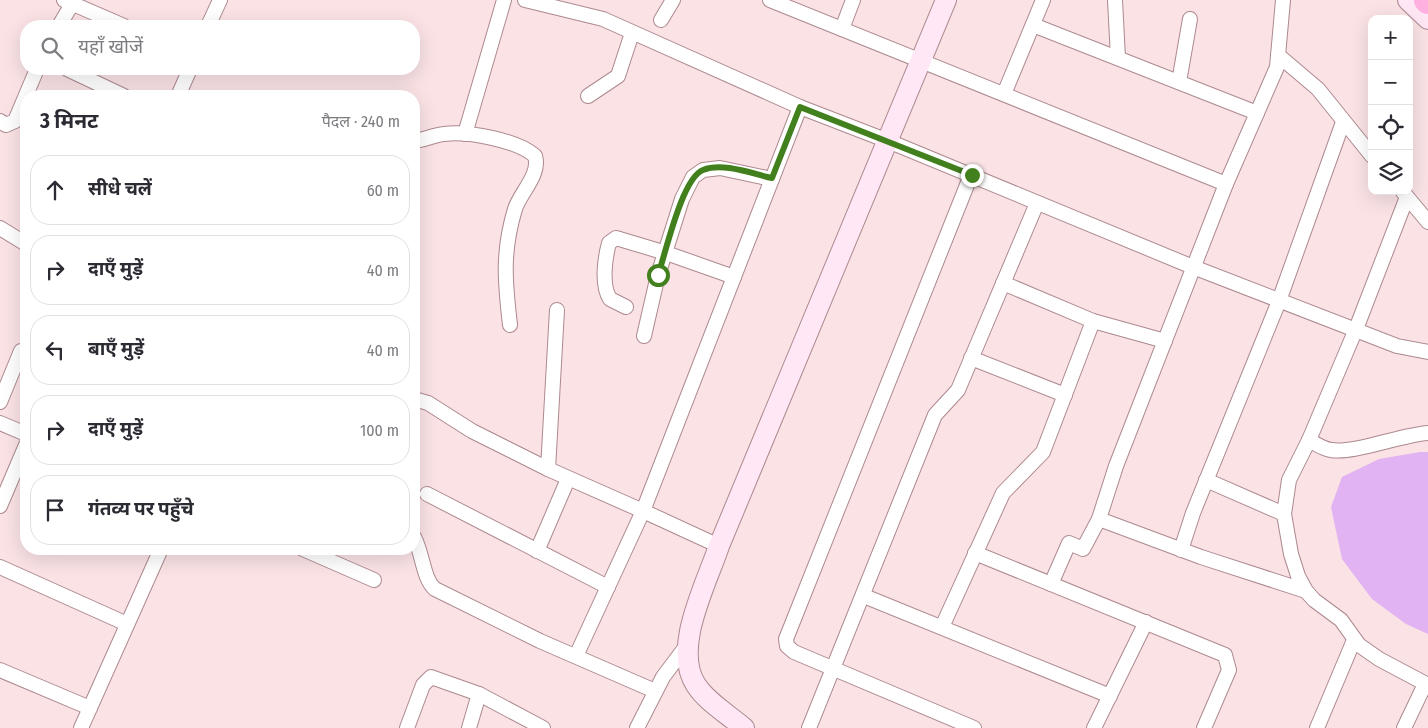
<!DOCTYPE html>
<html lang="hi">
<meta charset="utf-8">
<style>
:root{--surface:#fff;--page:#f2f2f3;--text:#2b2b33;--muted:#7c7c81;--line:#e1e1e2}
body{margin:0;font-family:"Fira Sans Condensed","Noto Sans Devanagari",sans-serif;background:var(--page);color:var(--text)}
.controls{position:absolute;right:15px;top:15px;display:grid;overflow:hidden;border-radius:10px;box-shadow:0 5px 20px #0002}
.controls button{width:45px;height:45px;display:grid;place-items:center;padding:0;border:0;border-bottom:1px solid var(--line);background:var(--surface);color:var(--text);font:25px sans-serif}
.stop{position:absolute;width:15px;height:15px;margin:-11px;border:4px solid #427f1d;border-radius:50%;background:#fff}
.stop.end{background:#427f1d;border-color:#fff;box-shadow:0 1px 5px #0008}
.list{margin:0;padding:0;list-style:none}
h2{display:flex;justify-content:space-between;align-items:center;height:65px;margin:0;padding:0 20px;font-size:21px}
h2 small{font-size:16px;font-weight:400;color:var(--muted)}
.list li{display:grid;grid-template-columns:32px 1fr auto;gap:15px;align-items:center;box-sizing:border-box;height:70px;margin:0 10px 10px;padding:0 10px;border:1px solid var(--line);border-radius:20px}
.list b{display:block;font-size:19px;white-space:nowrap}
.list em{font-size:16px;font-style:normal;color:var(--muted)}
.icon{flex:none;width:28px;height:28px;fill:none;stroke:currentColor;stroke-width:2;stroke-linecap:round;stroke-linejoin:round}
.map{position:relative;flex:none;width:1428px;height:728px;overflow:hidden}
.search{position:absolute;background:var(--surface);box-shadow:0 5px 20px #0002;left:20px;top:20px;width:400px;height:55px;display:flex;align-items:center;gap:12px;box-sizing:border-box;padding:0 18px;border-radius:20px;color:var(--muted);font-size:19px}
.panel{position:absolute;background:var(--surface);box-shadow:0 5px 20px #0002;left:20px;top:90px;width:400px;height:465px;border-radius:20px}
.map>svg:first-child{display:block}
.water{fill:#e1b3f3}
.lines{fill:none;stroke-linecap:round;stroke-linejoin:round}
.street-casing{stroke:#ad898f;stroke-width:16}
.secondary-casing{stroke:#ad898f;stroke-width:22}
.highway-casing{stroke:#b67c9d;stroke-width:29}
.street{stroke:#fff;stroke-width:14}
.secondary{stroke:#ffe7f6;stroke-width:20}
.highway{stroke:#ffafe0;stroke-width:26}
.route{stroke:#427f1d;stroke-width:6}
</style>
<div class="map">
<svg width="1428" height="728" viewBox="0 0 1428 728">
<rect width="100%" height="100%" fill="#fae2e5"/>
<polygon class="water" points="1420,452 1428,452 1428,634 1406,624 1372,599 1342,559 1331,507 1342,477 1379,459"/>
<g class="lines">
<g class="street-casing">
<g id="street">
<polyline points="64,0 124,26"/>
<polyline points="525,0 603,19 800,107 888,141 1193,267 1397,346 1428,352"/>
<polyline points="770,0 1226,184"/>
<polyline points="1115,0 1118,58"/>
<polyline points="661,20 673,0"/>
<polyline points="1033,25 1257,113"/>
<polyline points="59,26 72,4"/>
<polyline points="208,26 220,0"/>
<polyline points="842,29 853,0"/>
<polyline points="1278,55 1318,89 1372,156"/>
<polyline points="67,69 124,96"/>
<polyline points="1179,82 1190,19"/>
<polyline points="1004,94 1043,0"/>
<polyline points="178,96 190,69"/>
<polyline points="588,96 618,76 632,33"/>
<polyline points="0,121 6,125 15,121 37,69"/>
<polyline points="465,134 504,0"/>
<path d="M 414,141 C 424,140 434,135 444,134 C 468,131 517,140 535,156 C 541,174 520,193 515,209 C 502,252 505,282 510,325"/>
<polyline points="971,175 786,639 787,646 794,652 974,728"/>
<polyline points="1403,192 1428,222"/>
<polyline points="1407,197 1356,329 1309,440 1289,480 1284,514 1291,554 1298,576 1306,591 1314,600 1341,620 1359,645 1379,659 1428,685"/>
<polyline points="0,228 26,244"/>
<polyline points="1003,283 1093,321 1165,341"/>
<path d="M 626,307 L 610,299 C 601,285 605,258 609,243 L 616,238 L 666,253 L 734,277"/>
<polyline points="644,336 658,275 682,199 693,177 703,170 720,168 772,179"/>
<polyline points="971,358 1065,395"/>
<polyline points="414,399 428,403 472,431 548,469 643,511 576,656"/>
<polyline points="0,402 21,351"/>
<polyline points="0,423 26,434"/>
<path d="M 1309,440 C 1316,444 1323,449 1331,450 C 1354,454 1400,435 1428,433"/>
<polyline points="548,469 557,310"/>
<polyline points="1206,480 1284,514"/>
<polyline points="427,494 608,587"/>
<polyline points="0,506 26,445"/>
<polyline points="1099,519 1201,557 1306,591"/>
<path d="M 414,537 C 423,554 423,579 435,589 L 540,641 L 655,691"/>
<polyline points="719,546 643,511 800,107"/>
<polyline points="303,549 374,580"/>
<polyline points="1181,550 1193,513 1279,301 1343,122"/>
<polyline points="537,551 568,479"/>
<polyline points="975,553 1225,655 1229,670 1204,728"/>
<polyline points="0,567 127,624"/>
<polyline points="1051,584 1069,543 1083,549 1099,519 1116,466 1226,184 1277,67 1283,0"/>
<polyline points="864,596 1110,696"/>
<polyline points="942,627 1003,493 1043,452 1093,321"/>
<polyline points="0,670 90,708"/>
<polyline points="81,728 161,549"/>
<polyline points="407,728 423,685 431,677 479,694 543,728"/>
<polyline points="469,728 479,694"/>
<polyline points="637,728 663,677 687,645"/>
<polyline points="809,728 935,415 958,390 1037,203"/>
<polyline points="1094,728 1146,622"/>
<polyline points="1317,728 1354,640"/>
<polyline points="1404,728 1425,684"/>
</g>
</g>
<g class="secondary-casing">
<g id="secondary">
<polyline points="1408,0 1428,19"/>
<path d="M 744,728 C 729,715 707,702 696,685 C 672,648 706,585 719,546 L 946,0"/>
</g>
</g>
<g class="highway-casing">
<polyline id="highway" points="1427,0 1428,1"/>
</g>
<use href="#street" class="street"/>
<use href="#secondary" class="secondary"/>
<use href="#highway" class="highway"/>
</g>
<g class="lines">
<path class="route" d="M 658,275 C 666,252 682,178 703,170 C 723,162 753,174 772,178 L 800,107 L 972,175"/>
</g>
</svg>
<div class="controls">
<button>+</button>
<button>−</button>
<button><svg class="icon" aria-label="locate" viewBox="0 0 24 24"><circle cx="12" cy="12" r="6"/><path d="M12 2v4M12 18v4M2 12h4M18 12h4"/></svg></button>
<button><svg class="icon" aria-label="layers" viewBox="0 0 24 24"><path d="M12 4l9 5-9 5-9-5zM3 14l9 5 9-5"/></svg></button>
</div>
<div class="stop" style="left:658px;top:275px"></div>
<div class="stop end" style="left:972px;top:175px"></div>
<div class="search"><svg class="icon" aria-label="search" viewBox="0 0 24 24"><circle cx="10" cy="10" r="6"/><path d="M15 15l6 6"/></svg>यहाँ खोजें</div>
<section class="panel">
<h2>3 मिनट<small>पैदल · 240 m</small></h2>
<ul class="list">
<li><svg class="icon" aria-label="ahead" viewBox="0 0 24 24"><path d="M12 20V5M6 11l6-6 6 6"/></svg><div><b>सीधे चलें</b></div><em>60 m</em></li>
<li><svg class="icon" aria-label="right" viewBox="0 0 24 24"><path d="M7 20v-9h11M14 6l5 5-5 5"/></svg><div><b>दाएँ मुड़ें</b></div><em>40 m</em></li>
<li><svg class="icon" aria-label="left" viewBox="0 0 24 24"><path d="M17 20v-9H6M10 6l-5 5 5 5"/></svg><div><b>बाएँ मुड़ें</b></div><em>40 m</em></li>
<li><svg class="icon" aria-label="right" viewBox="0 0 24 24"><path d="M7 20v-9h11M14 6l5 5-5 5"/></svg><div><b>दाएँ मुड़ें</b></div><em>100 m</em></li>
<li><svg class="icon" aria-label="arrive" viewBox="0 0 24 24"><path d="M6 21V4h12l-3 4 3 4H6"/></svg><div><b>गंतव्य पर पहुँचे</b></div></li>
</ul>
</section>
</div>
